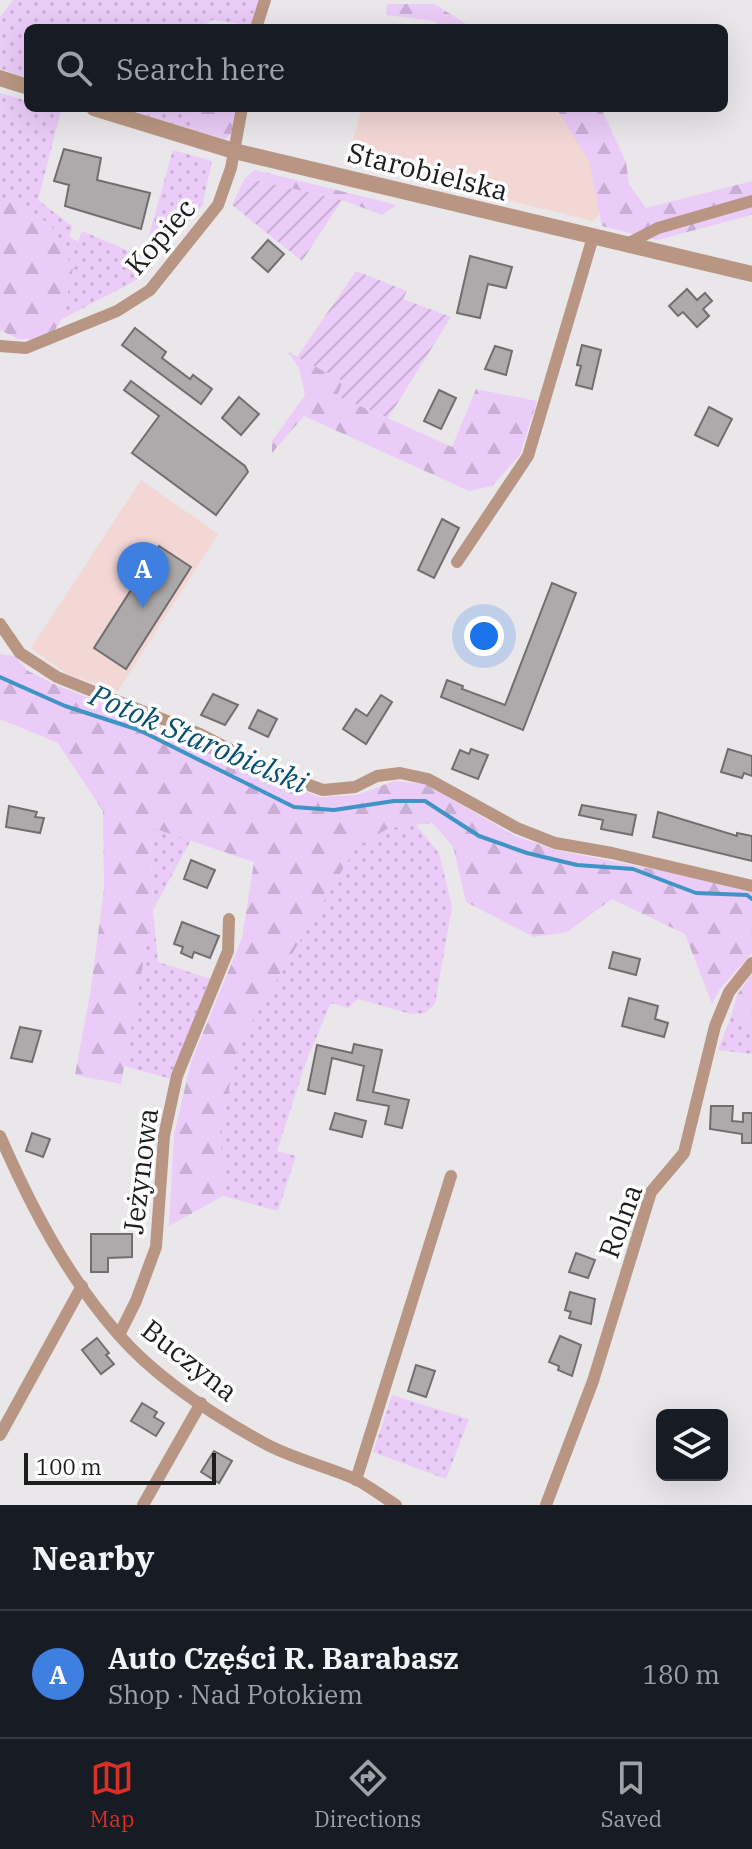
<!DOCTYPE html>
<meta charset="utf-8">
<style>
:root{--surface:#171b24;--page:#242831;--text:#f1f3f6;--muted:#9ea1a6;--line:#363941;--accent:#d93025}
body{margin:0;font-family:"IBM Plex Serif",serif;background:var(--page);color:var(--text)}
.controls{position:absolute;right:24px;bottom:24px;display:grid;overflow:hidden;border-radius:12px;box-shadow:0 8px 32px #0002}
.controls button{width:72px;height:72px;display:grid;place-items:center;padding:0;border:0;border-bottom:2px solid var(--line);background:var(--surface);color:var(--text);font:40px sans-serif}
.scale{position:absolute;left:24px;bottom:20px;width:192px;box-sizing:border-box;padding-left:8px;border:4px solid #1d1d1e;border-top:0;font-size:22px;line-height:28px;white-space:nowrap;color:#1d1d1e;-webkit-text-stroke:6px #fff;paint-order:stroke}
.you{position:absolute;left:484px;top:636px;width:28px;height:28px;margin:-20px;border:6px solid #fff;border-radius:50%;background:#1a73e8;box-shadow:0 0 0 12px #1a73e833}
.badge{display:grid;place-items:center;width:52px;height:52px;border-radius:50%;background:var(--accent);color:#fff;font-size:26px;font-weight:700}
.pin{position:absolute;translate:-50% -66px;filter:drop-shadow(0 2px 4px #0008)}
.pin::after{content:'';position:absolute;top:42px;width:28px;height:24px;background:inherit;clip-path:polygon(0 0,100% 0,50% 100%)}
.list{margin:0;padding:0;list-style:none}
h2{display:flex;justify-content:space-between;align-items:center;height:104px;margin:0;padding:0 32px;font-size:34px}
h2 small{font-size:26px;font-weight:400;color:var(--muted)}
.list li{display:grid;grid-template-columns:52px 1fr auto;gap:24px;align-items:center;box-sizing:border-box;height:128px;padding:0 32px;border-top:2px solid var(--line)}
.list b{display:block;font-size:30px;white-space:nowrap}
.list p{margin:0;font-size:26px;white-space:nowrap;color:var(--muted)}
.list em{font-size:26px;font-style:normal;color:var(--muted)}
.icon{flex:none;width:44px;height:44px;fill:none;stroke:currentColor;stroke-width:2;stroke-linecap:round;stroke-linejoin:round}
.map{position:relative;flex:none;width:752px;height:1505px;overflow:hidden}
.search{position:absolute;background:var(--surface);box-shadow:0 8px 32px #0002;left:24px;right:24px;top:24px;height:88px;display:flex;align-items:center;gap:20px;box-sizing:border-box;padding:0 28px;border-radius:12px;color:var(--muted);font-size:30px}
.sheet{height:232px;background:var(--surface)}
nav{display:flex;justify-content:space-around;align-items:center;box-sizing:border-box;height:112px;border-top:2px solid var(--line);background:var(--surface);font-size:22px;color:var(--muted)}
nav a{display:grid;justify-items:center;gap:4px}
nav .on{color:var(--accent)}
.map>svg:first-child{display:block}
.commercial{fill:#f2d7d5}
.grass{fill:url(#grass-dots)}
.forest{fill:url(#forest-firs)}
.garden{fill:url(#garden-furrows)}
.lines{fill:none;stroke-linecap:round;stroke-linejoin:round}
.stream{stroke:#3e94c5;stroke-width:4}
.building{fill:#aeaaac;stroke:#716e70;stroke-width:2}
.minor{stroke:#b99683;stroke-width:12}
.tertiary{stroke:#b99683;stroke-width:16}
.labels{text-anchor:middle;dominant-baseline:central;stroke-width:7;stroke-linejoin:round;paint-order:stroke}
.street-label{font-size:28px;fill:#1d1d1e;stroke:#fff}
.water-label{font-size:30px;font-style:italic;fill:#0a5071;stroke:#fff}
</style>
<div class="map">
<svg width="752" height="1505" viewBox="0 0 752 1505">
<defs>
<pattern id="grass-dots" width="8" height="8" patternUnits="userSpaceOnUse" patternTransform="scale(2)"><rect width="8" height="8" fill="#ebcbf8"/><path d="M2 2h.1M6 6h.1" fill="none" stroke="#c9aed4" stroke-width="1.8" stroke-linecap="round"/></pattern>
<pattern id="forest-firs" width="22" height="20" patternUnits="userSpaceOnUse" patternTransform="scale(2)"><rect width="22" height="20" fill="#ebcbf8"/><path d="M5 1l3.5 6h-7zM16 11l3.5 6h-7z" fill="#c9aed4"/></pattern>
<pattern id="garden-furrows" width="10" height="10" patternUnits="userSpaceOnUse" patternTransform="scale(2)"><rect width="10" height="10" fill="#ebcbf8"/><path d="M-1 1l2-2M0 10L10 0M9 11l2-2" fill="none" stroke="#c9aed4"/></pattern>
</defs>
<rect width="100%" height="100%" fill="#eae7ea"/>
<g class="commercial">
<polygon points="362,108 558,108 595,164 605,208 593,221 347,161"/>
<polygon points="141,480 218,534 118,691 67,674 31,648"/>
</g>
<g class="grass">
<polygon points="13,0 265,0 256,26 212,20 199,28 28,28 28,78 0,69 0,17"/>
<polygon points="0,93 28,101 28,108 61,111 38,200 73,227 69,236 78,242 82,231 150,260 144,276 62,319 73,269 12,200 0,210"/>
<polygon points="123,108 192,108 201,132"/>
<polygon points="173,150 212,161 202,206 165,248 149,235"/>
<polygon points="416,825 439,853 452,907 435,1004 425,1013 411,1014 358,999 348,1008 331,1003 307,1059 277,1151 296,1156 278,1211 223,1196 220,1129 239,1043 356,847 389,828"/>
<polygon points="150,827 191,840 153,910 158,962 211,979 171,1079 124,1066 153,910"/>
<polygon points="732,1014 752,1034 752,1054 718,1050"/>
<polygon points="392,1395 469,1419 446,1479 373,1452"/>
</g>
<g class="forest">
<polygon points="387,4 434,4 473,28 442,28 434,21 386,15"/>
<polygon points="192,108 237,108 231,134 225,139 201,132"/>
<polygon points="556,108 601,108 626,162 629,184 646,208 752,181 752,215 657,240 602,226 589,161"/>
<polygon points="255,170 397,205 382,215 342,200 245,178"/>
<polygon points="12,200 51,225 73,269 62,319 54,331 34,339 18,339 0,330 0,210"/>
<polygon points="288,352 343,381 338,396 452,447 476,389 537,401 520,455 492,486 469,491 304,416 272,453 272,441 305,395 299,368"/>
<polygon points="0,654 15,656 28,671 54,684 198,741 276,781 320,797 357,795 394,781 425,784 515,836 556,850 682,875 750,892 752,893 752,953 720,989 712,1004 685,934 612,899 567,932 534,937 466,902 453,846 432,823 389,828 356,847 239,1043 220,1129 223,1196 169,1226 174,1135 191,1062 242,938 254,862 150,827 153,910 121,1084 75,1075 91,988 104,889 103,811 58,743 0,719"/>
<polygon points="752,974 752,1034 732,1014 737,995"/>
</g>
<g class="garden">
<polygon points="245,178 342,200 302,261 232,205"/>
<polygon points="356,271 407,291 403,299 451,317 388,418 337,396 343,381 297,357"/>
</g>
<g class="lines">
<polyline class="stream" points="0,677 65,706 139,730 294,807 334,810 394,801 425,801 479,836 527,853 577,865 633,869 696,893 747,895 752,899"/>
</g>
<g class="building">
<polygon points="64,149 101,158 97,180 150,193 141,229 65,206 69,185 54,181"/>
<polygon points="268,240 284,254 268,272 252,258"/>
<polygon points="470,256 512,267 506,288 488,284 480,318 457,313"/>
<polygon points="687,289 697,300 705,293 712,301 703,309 709,316 697,327 683,312 678,316 669,306"/>
<polygon points="135,328 166,352 162,358 190,379 193,375 212,389 201,404 122,345"/>
<polygon points="582,345 601,350 592,389 576,385 581,366 577,365"/>
<polygon points="495,346 512,351 506,375 485,369"/>
<polygon points="131,381 245,466 248,472 216,515 132,453 159,416 124,390"/>
<polygon points="439,390 456,398 441,429 424,421"/>
<polygon points="239,397 259,414 241,435 222,418"/>
<polygon points="709,407 732,419 718,446 695,435"/>
<polygon points="442,519 459,528 434,578 418,570"/>
<polygon points="159,546 191,567 126,669 94,648"/>
<polygon points="552,583 576,593 523,730 441,697 447,680 463,686 462,689 505,705"/>
<polygon points="213,694 238,705 225,725 201,715"/>
<polygon points="381,695 392,702 366,744 343,729 356,709 367,716"/>
<polygon points="258,710 277,719 268,737 249,728"/>
<polygon points="471,749 488,755 478,779 452,769 460,750 469,754"/>
<polygon points="728,749 752,756 752,776 744,773 742,778 721,772"/>
<polygon points="582,805 636,815 632,835 601,829 603,820 579,815"/>
<polygon points="9,806 37,812 35,817 44,818 40,833 6,827"/>
<polygon points="658,812 737,836 737,833 752,836 752,861 653,837"/>
<polygon points="191,860 215,870 207,888 184,879"/>
<polygon points="182,922 219,936 210,958 194,952 192,958 181,953 183,947 174,944"/>
<polygon points="613,952 640,959 636,975 609,968"/>
<polygon points="629,998 658,1006 655,1019 668,1023 664,1037 622,1026"/>
<polygon points="20,1027 41,1031 32,1062 11,1058"/>
<polygon points="354,1044 382,1050 373,1092 409,1100 402,1128 385,1124 389,1106 357,1100 364,1066 332,1058 325,1094 308,1090 317,1045 352,1053"/>
<polygon points="711,1106 733,1106 732,1121 743,1122 743,1113 752,1113 752,1143 742,1143 742,1134 710,1129"/>
<polygon points="335,1113 366,1121 362,1137 330,1129"/>
<polygon points="32,1133 50,1139 43,1157 26,1151"/>
<polygon points="91,1234 132,1234 132,1257 108,1258 108,1272 91,1272"/>
<polygon points="576,1253 595,1260 588,1278 569,1272"/>
<polygon points="570,1292 595,1299 591,1324 569,1318 571,1312 565,1310"/>
<polygon points="560,1336 581,1345 572,1376 558,1370 559,1366 549,1362"/>
<polygon points="97,1338 109,1353 106,1355 114,1364 101,1374 82,1350"/>
<polygon points="416,1365 435,1371 426,1397 408,1391"/>
<polygon points="142,1403 157,1412 154,1417 164,1423 156,1436 131,1421"/>
<polygon points="214,1451 232,1461 219,1483 201,1472"/>
</g>
<g class="lines">
<g class="minor">
<polyline points="256,28 265,0"/>
<polyline points="625,245 658,228 752,201"/>
<polyline points="0,346 26,348 117,311 150,290 218,205 231,168 242,108"/>
<polyline points="457,562 528,456 593,237"/>
<polyline points="0,624 20,653 57,677 200,734 278,774 323,790 355,787 377,776 400,773 428,779 517,828 555,843 612,853 752,886"/>
<path d="M 0,1136 C 31,1207 67,1276 118,1334 C 157,1379 213,1415 264,1443 C 293,1459 326,1466 355,1479 C 369,1486 383,1497 396,1505"/>
<polyline points="119,1335 136,1301 156,1247 164,1136 177,1076 228,951 229,919"/>
<polyline points="0,1435 82,1286"/>
<polyline points="356,1480 451,1176"/>
<polyline points="143,1505 201,1403"/>
<polyline points="546,1505 593,1381 651,1192 684,1153 715,1026 729,992 752,963"/>
</g>
<g class="tertiary">
<polyline points="0,78 28,87"/>
<polyline points="94,108 234,151 752,274"/>
</g>
</g>
<g class="labels">
<g class="street-label">
<text transform="translate(428 171) rotate(14)">Starobielska</text>
<text transform="translate(160 236) rotate(-49)">Kopiec</text>
<text transform="translate(140 1171) rotate(-83)">Jeżynowa</text>
<text transform="translate(620 1221) rotate(-70)">Rolna</text>
<text transform="translate(190 1360) rotate(38)">Buczyna</text>
</g>
<g class="water-label">
<text transform="translate(199 738) rotate(23)">Potok Starobielski</text>
</g>
</g>
</svg>
<div class="controls">
<button><svg class="icon" aria-label="layers" viewBox="0 0 24 24"><path d="M12 4l9 5-9 5-9-5zM3 14l9 5 9-5"/></svg></button>
</div>
<div class="scale">100 m</div>
<div class="you"></div>
<div class="pin badge" style="left:143px;top:608px;background:#3f7fe0">A</div>
<div class="search"><svg class="icon" aria-label="search" viewBox="0 0 24 24"><circle cx="10" cy="10" r="6"/><path d="M15 15l6 6"/></svg>Search here</div>
</div>
<section class="sheet">
<h2>Nearby<small></small></h2>
<ul class="list">
<li><span class="badge" style="background:#3f7fe0">A</span><div><b>Auto Części R. Barabasz</b><p>Shop · Nad Potokiem</p></div><em>180 m</em></li>
</ul>
</section>
<nav>
<a class="on"><svg class="icon" aria-label="map" viewBox="0 0 24 24"><path d="M3 6l6-2 6 2 6-2v14l-6 2-6-2-6 2zM9 4v14M15 6v14"/></svg>Map</a>
<a><svg class="icon" aria-label="directions" viewBox="0 0 24 24"><path d="M12 3l9 9-9 9-9-9zM9 14v-3h6M13 9l2 2-2 2"/></svg>Directions</a>
<a><svg class="icon" aria-label="saved" viewBox="0 0 24 24"><path d="M7 4h10v16l-5-4-5 4z"/></svg>Saved</a>
</nav>
